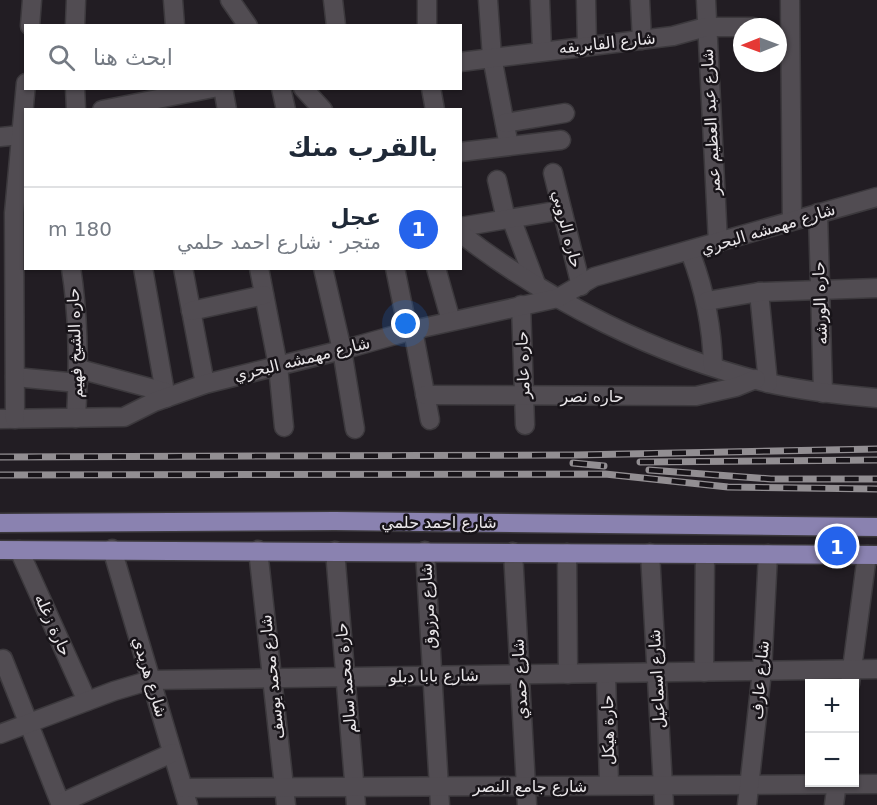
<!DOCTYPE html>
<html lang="ar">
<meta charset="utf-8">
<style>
:root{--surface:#fff;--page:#f6f6f7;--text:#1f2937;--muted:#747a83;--line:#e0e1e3;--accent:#2563eb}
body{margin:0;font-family:"DejaVu Sans","Noto Sans Arabic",sans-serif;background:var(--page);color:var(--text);direction:rtl}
.controls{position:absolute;right:18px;bottom:18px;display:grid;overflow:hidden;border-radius:0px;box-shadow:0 2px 4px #0004}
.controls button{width:54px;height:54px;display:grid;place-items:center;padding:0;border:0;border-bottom:2px solid var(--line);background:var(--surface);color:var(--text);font:30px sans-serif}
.compass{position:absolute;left:733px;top:18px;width:54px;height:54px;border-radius:50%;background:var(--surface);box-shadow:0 2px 4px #0004;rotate:269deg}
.you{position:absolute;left:406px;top:324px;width:21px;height:21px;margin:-15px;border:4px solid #fff;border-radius:50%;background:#1a73e8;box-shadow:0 0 0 9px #1a73e833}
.badge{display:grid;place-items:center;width:39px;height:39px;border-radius:50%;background:var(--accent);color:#fff;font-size:20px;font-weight:700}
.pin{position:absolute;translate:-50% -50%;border:3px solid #fff;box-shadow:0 2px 6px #0006}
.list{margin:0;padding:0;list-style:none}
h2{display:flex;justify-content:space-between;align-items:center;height:78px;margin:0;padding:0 24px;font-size:26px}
h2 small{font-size:20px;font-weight:400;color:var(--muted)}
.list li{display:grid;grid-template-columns:39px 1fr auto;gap:18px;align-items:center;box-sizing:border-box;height:84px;padding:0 24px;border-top:2px solid var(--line)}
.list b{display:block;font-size:22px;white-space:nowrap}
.list p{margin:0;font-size:20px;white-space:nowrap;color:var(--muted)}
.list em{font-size:20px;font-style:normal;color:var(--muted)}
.icon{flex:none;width:33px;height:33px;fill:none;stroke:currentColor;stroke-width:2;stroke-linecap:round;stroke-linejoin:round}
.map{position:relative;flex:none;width:877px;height:805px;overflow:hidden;direction:ltr}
.search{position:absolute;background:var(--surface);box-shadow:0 2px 4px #0004;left:24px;top:24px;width:438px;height:66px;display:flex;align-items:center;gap:15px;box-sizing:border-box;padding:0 21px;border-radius:0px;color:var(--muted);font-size:22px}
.panel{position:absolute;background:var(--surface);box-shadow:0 2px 4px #0004;left:24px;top:108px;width:438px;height:162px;border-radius:0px;direction:rtl}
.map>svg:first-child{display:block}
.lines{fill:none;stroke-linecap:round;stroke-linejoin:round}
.minor-casing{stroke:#3c393d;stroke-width:21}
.major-casing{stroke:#3c393d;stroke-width:21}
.minor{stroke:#514c52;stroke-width:18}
.major{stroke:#8a82b0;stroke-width:18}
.rail-casing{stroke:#928e92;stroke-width:7}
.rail{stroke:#181419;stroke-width:4.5;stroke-dasharray:14;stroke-linecap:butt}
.labels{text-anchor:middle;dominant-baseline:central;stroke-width:5;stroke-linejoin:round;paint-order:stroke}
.street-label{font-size:16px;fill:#e9e6e9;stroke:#181419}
</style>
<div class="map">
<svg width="877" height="805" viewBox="0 0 877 805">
<rect width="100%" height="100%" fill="#221d23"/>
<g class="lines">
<g class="minor-casing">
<g id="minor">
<polyline points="173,0 175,26"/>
<polyline points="230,0 248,26"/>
<polyline points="333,0 336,26"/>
<polyline points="488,0 492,57 509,146"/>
<polyline points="540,0 542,50"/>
<polyline points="586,0 587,46"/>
<polyline points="640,0 642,40"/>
<polyline points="706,0 718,243"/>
<polyline points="790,0 792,220"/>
<polyline points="30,26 32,0"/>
<polyline points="75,26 76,0"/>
<polyline points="427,26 427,0"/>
<polyline points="460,62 673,36 706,27 753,27"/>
<polyline points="75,88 76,110"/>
<polyline points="223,88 227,110"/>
<polyline points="281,88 286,110"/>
<polyline points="303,88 323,110"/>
<polyline points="431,88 435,110"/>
<polyline points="102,110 213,88"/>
<polyline points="505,123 565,113"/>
<polyline points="0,137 20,135"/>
<polyline points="460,152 561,140"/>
<polyline points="553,173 581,286"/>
<polyline points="497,180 506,219"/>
<polyline points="818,213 823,393"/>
<polyline points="511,218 536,284"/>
<polyline points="460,227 562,210"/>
<path d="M 460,233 C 549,302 658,356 768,383 C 804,391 840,395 877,398"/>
<path d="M 690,252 C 705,290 712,325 713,366"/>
<path d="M 71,268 C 79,318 79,367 76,418"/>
<polyline points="143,268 166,398"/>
<polyline points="183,268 205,384"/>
<polyline points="259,268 278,366 284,427"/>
<polyline points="323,268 342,350 355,429"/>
<polyline points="395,268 408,331"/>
<polyline points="436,268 451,321"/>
<polyline points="759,292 768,383"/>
<polyline points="707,301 759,292 877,288"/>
<polyline points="521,305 525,425"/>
<polyline points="191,311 264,295"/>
<polyline points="413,330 430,420"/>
<polyline points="79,369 165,392"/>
<polyline points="15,377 78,383"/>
<polyline points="425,395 696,396 736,387 756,379"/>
<polyline points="0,419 124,417 154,402 205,384 342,350 413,330 558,298 594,277 877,197"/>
<polyline points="15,419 14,213 26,83"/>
<polyline points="112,549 188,805"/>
<polyline points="19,550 87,701"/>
<polyline points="258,550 286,805"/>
<polyline points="335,551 356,805"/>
<polyline points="425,551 440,805"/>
<polyline points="513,552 527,805"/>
<polyline points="567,553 568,674"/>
<polyline points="650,553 664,805"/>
<polyline points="3,659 61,805"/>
<polyline points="704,672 705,554"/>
<polyline points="606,674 609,785"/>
<polyline points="850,684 867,555"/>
<polyline points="0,734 114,691 151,680 877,669"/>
<polyline points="183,788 877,784"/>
<polyline points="61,803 172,753"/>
<polyline points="747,805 762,671 768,554"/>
<polyline points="834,805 837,782"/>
</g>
</g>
<g class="major-casing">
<g id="major">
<polyline points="0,523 335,521 877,527"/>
<polyline points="0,550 877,555"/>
</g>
</g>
<use href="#minor" class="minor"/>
<use href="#major" class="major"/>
<g class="rail-casing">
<g id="rail">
<polyline points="0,457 576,455 877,449"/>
<polyline points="640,462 877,460"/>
<polyline points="573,463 604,466"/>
<polyline points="649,470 771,479 877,479"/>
<polyline points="0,475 605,474 728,487 877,489"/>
</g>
</g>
<use href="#rail" class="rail"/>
</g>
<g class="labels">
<g class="street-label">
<text transform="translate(607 43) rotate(-6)">شارع الفابريقه</text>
<text transform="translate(711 122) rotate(-93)">شارع عبد العظيم عمر</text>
<text transform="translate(567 229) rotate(76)">حاره الروبي</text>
<text transform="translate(768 229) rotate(-17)">شارع مهمشه البحري</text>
<text transform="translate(820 303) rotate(-92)">حاره الورشه</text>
<text transform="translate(75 343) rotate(-92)">حاره الشيخ فهيم</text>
<text transform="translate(302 359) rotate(-14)">شارع مهمشه البحري</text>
<text transform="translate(523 365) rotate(-92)">حاره عامر</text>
<text x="592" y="396">حاره نصر</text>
<text x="439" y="522">شارع احمد حلمي</text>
<text transform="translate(428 606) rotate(-93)">شارع مرزوق</text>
<text transform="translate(53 625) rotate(66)">حارة زغله</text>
<text transform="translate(434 676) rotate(-1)">شارع بابا دبلو</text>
<text transform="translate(150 677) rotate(73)">شارع هريدي</text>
<text transform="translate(272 677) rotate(-96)">شارع محمد يوسف</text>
<text transform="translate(346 678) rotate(-95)">حارة محمد سالم</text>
<text transform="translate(520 679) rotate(-93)">شارع حمدي</text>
<text transform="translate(657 679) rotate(-93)">شارع اسماعيل</text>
<text transform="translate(760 680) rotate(-85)">شارع عارف</text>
<text transform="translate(608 730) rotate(-91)">حارة هيكل</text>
<text x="530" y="786">شارع جامع النصر</text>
</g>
</g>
</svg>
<div class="controls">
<button>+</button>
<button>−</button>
</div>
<svg class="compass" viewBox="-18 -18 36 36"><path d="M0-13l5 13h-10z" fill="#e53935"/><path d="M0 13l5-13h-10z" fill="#747a83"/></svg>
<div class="you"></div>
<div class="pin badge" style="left:837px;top:546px">1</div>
<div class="search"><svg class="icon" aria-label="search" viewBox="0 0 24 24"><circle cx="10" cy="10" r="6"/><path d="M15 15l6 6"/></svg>ابحث هنا</div>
<section class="panel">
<h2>بالقرب منك<small></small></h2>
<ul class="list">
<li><span class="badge">1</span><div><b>عجل</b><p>متجر · شارع احمد حلمي</p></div><em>180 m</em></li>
</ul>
</section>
</div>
